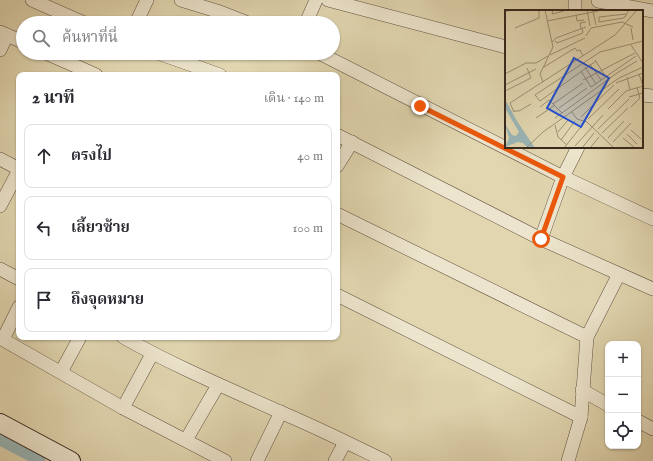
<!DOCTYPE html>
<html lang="th">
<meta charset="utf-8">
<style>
:root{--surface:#fff;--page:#f2f2f3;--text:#2b2b33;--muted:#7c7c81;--line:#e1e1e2}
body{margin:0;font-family:"IM FELL English","Noto Serif Thai",serif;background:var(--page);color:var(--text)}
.controls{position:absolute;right:12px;bottom:12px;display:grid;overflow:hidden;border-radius:8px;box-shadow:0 1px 3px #0004}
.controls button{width:36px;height:36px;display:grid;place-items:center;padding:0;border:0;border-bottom:1px solid var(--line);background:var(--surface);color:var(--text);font:20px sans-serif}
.stop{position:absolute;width:12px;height:12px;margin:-9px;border:3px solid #ea580c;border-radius:50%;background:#fff}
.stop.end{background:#ea580c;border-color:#fff;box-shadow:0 1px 4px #0008}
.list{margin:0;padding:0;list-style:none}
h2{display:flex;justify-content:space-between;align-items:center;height:52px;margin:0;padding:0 16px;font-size:17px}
h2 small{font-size:13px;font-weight:400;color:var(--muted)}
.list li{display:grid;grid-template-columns:26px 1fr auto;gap:12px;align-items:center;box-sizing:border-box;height:64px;margin:0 8px 8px;padding:0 8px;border:1px solid var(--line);border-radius:8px}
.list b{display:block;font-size:15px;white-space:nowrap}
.list em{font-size:13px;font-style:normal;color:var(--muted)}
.icon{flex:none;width:22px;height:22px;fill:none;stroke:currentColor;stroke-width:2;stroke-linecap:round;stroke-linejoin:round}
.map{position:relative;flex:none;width:653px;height:461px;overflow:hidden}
.search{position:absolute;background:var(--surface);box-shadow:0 1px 3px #0004;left:16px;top:16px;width:324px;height:44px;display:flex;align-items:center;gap:10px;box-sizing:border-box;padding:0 14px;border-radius:22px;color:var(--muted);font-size:15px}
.panel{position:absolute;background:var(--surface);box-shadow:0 1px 3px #0004;left:16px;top:72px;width:324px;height:268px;border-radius:8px}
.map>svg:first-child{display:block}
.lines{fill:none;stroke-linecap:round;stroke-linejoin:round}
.canal{stroke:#99b6b7;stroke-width:11}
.street-casing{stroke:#625342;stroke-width:14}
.secondary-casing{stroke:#37271d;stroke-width:20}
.street{stroke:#ece4cc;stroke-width:13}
.secondary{stroke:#ece4cc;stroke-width:18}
.route{stroke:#ea580c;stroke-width:5}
.inset-road{fill:none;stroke:#9d9075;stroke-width:1}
.view{fill:#1d4ed8;fill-opacity:0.15;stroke:#1d4ed8;stroke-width:2}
.inset-edge{fill:none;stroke:#37271d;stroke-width:2}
</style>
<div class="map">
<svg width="653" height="461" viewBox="0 0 653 461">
<rect width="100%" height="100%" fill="#e1d6b0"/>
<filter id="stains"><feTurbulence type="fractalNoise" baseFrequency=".005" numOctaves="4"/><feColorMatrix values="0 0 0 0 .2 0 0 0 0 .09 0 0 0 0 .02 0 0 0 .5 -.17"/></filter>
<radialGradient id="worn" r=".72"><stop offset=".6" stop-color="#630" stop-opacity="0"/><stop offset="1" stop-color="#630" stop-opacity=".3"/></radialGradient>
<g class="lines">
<polyline class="canal" points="0,440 40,461"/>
<g class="street-casing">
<g id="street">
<polyline points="32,0 84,23"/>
<polyline points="181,0 220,12 248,23"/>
<polyline points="328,0 506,47"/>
<polyline points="598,1 653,11"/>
<polyline points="575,11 575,0"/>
<polyline points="136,23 147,0"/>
<polyline points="306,23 316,0"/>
<polyline points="0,32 23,42"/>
<polyline points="0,50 7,35"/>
<polyline points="46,53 96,75"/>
<polyline points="158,53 220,75"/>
<polyline points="319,53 563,177 653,219"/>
<polyline points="642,95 653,96"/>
<polyline points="337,135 541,239 653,289"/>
<polyline points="0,159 19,169"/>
<polyline points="337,166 352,142"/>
<polyline points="0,206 19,170"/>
<polyline points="337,214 587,337"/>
<polyline points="541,239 563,177 578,147"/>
<polyline points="0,269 19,279"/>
<polyline points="337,295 581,417"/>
<path d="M 123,337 C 174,366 227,388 280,412 C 316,427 350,444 385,461"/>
<polyline points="0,338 123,408 225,461"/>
<polyline points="3,339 19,307"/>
<polyline points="61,372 80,337"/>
<polyline points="582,390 608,405"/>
<polyline points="123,408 152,354"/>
<polyline points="638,421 653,429"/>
<polyline points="186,440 218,385"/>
<polyline points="257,461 281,412"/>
<polyline points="335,461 345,442"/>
<polyline points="568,461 581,417 587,337 619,274"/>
</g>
</g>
<g class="secondary-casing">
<polyline id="secondary" points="0,423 71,461"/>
</g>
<use href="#street" class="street"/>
<use href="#secondary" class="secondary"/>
</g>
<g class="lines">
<polyline class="route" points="420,106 563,177 541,239"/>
</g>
<g transform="translate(505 10)">
<rect width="138" height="138" fill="#e1d6b0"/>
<path d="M 0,89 L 12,111 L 30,138 L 23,138 L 18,133 L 13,132 L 0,137 L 4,128 L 0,114 L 7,125 L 11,126 L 14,122 L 0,98 Z" fill="#99b6b7"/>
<path class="inset-road" d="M 48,0 L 47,4 L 59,1M 82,0 L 85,16M 0,1 L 13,0M 88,1 L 91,15M 121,4 L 94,7 L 94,12 L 118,8 L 120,7 L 124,0M 71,5 L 72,11 L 79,10M 42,11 L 93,1M 10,18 L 34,8 L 34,0M 126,18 L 128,30M 76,19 L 75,13 L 81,12M 81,26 L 86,18 L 117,12 L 128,17M 50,31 L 52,33 L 78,23 L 77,18M 47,32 L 51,28 L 81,17M 126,35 L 138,53M 45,45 L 80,28M 90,50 L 101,67M 91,51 L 35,91 L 30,85 L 95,42 L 138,31M 85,54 L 96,70M 39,57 L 70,38 L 72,41 L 75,40 L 78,46M 80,57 L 91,74M 76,61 L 86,77 L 131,46M 0,64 L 21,53 L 31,53 L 43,46M 134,64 L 138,76M 122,67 L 125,80M 78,70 L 130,43M 38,72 L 35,64 L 48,37 L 40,0M 111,73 L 138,63M 0,75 L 31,59M 0,81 L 26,68 L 22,58M 124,87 L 138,83M 91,92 L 109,75M 48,94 L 78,73M 35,97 L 44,90 L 57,103M 126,97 L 135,88 L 132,78M 54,98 L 82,78M 103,99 L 121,81 L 138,76M 8,101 L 14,101 L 26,94M 66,101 L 72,109 L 82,112 L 109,138M 9,102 L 5,93 L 110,25 L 132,0M 76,107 L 91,92M 31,108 L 50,95M 50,108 L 112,63 L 132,51M 83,109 L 114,79M 50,115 L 53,127 L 62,135M 93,119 L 124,89M 126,120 L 136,129M 53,122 L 63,110M 97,123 L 123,98M 122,124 L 132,134M 103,128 L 119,111M 118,128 L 130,138M 56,130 L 70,111M 108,132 L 126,113M 70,136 L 98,105M 21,138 L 38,122 L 114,68 L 138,57M 59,138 L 79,113M 77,138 L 89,123M 85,138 L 94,127"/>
<path class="view" d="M 69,48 L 104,68 L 76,117 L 42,98 Z"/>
<rect width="138" height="138" class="inset-edge"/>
</g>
<rect width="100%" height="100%" filter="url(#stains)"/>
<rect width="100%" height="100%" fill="url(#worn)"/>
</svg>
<div class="controls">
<button>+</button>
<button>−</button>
<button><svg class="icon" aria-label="locate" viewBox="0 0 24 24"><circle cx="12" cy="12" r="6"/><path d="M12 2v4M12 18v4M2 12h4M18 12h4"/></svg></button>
</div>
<div class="stop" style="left:541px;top:239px"></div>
<div class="stop end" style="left:420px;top:106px"></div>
<div class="search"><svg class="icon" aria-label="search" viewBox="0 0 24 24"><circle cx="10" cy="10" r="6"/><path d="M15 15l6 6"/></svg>ค้นหาที่นี่</div>
<section class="panel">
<h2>2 นาที<small>เดิน · 140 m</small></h2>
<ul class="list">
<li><svg class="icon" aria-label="ahead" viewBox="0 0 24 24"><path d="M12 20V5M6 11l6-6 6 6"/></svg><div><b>ตรงไป</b></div><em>40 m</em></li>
<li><svg class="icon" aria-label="left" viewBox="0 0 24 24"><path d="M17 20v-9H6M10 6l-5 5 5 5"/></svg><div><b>เลี้ยวซ้าย</b></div><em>100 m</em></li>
<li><svg class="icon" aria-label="arrive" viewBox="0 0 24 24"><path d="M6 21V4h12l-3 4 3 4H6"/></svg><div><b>ถึงจุดหมาย</b></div></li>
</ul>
</section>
</div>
